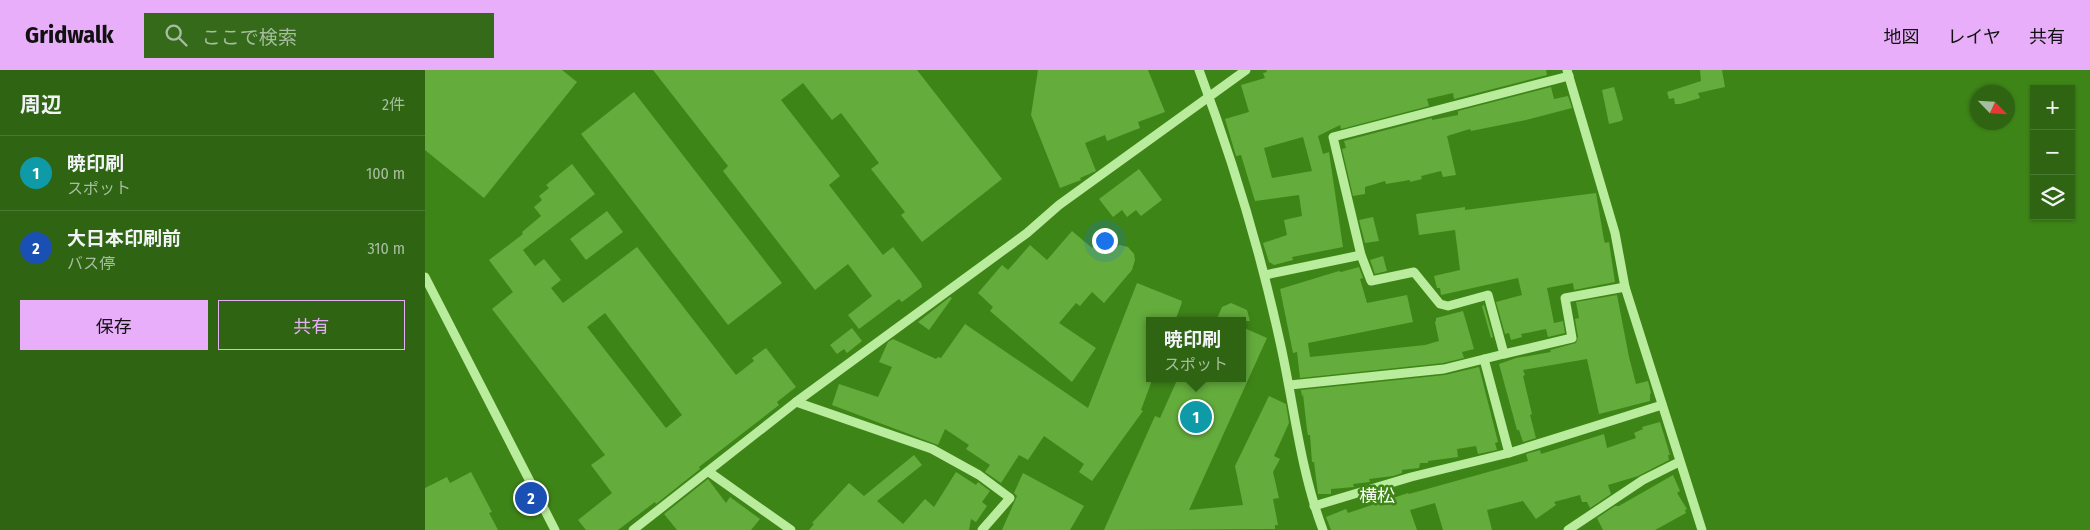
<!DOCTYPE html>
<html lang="ja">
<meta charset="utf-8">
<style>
:root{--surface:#2e6412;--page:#366a1b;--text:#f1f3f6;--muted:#a7bd9f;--line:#497832;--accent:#e8aefa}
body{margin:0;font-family:"Fira Sans Condensed","Noto Sans JP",sans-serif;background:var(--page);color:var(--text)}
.controls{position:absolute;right:15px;top:15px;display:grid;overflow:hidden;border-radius:0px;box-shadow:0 1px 4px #0004}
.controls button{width:45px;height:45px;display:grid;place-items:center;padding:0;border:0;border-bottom:1px solid var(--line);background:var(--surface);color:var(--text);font:25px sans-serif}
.compass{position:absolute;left:1545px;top:15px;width:45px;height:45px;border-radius:50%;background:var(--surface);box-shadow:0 1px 4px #0004;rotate:115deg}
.you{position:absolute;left:679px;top:170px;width:18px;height:18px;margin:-12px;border:4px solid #fff;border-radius:50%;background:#1a73e8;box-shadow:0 0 0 8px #1a73e833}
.badge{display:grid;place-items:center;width:32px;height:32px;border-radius:50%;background:var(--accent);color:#fff;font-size:16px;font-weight:700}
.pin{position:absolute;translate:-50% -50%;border:2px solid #fff;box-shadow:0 1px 5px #0006}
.popup{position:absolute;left:721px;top:247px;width:100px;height:65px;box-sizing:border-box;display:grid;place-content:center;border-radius:0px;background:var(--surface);filter:drop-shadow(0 1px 4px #0005);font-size:16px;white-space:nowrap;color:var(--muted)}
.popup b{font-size:19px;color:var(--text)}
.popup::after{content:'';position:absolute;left:50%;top:100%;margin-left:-10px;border:10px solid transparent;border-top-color:var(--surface)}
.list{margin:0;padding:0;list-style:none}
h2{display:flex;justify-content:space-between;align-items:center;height:65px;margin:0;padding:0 20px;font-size:21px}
h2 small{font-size:16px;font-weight:400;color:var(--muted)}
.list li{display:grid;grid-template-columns:32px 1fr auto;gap:15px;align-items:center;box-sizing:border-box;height:75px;padding:0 20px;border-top:1px solid var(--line)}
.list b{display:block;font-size:19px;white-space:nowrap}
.list p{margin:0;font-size:16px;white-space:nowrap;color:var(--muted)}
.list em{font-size:16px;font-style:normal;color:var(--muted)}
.actions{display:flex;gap:10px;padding:15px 20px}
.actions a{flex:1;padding:11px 0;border:1px solid var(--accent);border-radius:0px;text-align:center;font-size:18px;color:var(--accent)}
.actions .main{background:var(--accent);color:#111}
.icon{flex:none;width:28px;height:28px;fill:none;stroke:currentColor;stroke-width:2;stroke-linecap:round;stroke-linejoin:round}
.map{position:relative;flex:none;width:1665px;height:460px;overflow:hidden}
header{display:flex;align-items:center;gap:30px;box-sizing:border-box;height:70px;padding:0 25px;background:var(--accent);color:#111}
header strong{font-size:24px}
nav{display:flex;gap:28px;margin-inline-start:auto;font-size:18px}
.search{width:350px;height:45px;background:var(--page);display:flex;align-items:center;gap:12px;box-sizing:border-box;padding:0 18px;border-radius:0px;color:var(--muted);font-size:19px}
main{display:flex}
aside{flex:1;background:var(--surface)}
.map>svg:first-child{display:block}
.building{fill:#64ac3c;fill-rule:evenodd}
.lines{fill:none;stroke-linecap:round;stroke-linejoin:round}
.minor{stroke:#baec9d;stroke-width:9}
.labels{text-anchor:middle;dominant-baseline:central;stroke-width:5;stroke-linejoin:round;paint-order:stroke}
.neighbourhood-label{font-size:18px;fill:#fff;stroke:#3e8518}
</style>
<header>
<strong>Gridwalk</strong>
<div class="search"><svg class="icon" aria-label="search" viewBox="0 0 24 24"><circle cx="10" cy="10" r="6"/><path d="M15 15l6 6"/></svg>ここで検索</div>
<nav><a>地図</a><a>レイヤ</a><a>共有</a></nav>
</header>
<main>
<aside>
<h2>周辺<small>2件</small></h2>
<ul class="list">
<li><span class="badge" style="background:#0f9aa8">1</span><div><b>暁印刷</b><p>スポット</p></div><em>100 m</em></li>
<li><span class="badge" style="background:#1a4fb4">2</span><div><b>大日本印刷前</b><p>バス停</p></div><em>310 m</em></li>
</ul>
<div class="actions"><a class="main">保存</a><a>共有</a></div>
</aside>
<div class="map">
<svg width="1665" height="460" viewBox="0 0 1665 460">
<rect width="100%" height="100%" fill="#3e8518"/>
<g class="building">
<polygon points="0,0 137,0 152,12 59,128 0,80"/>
<polygon points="228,0 492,0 577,109 497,172 476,145 480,142 446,99 454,93 416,43 407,50 378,13 356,30 415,106 404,115 458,185 468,177 496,213 497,217 477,232 474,229 434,259 423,245 447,226 423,194 390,220 298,101 303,96"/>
<polygon points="613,0 723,0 740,42 713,52 715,58 702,63 682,71 680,65 660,73 671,101 655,108 656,110 635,118 606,45"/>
<path d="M 841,0 L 1121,0 L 1122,5 L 1029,29 L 1028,23 L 1002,29 L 1004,36 L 916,59 L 915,55 L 893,66 L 898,84 L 904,82 L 918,177 L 867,187 L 868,190 L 849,195 L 844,192 L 838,173 L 862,165 L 859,150 L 877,146 L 874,125 L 830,131 L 816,85 L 811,86 L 800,49 L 824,42 L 816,15 L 840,8 L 838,3 L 842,2 ZM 878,67 L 887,101 L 847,108 L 839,78 Z"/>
<polygon points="1275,0 1297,0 1300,17 1273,23 1275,28 1255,34 1250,34 1249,28 1244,29 1242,22 1276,11"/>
<polygon points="1126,17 1129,29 1143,26 1147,38 1101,50 1046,61 1045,59 1022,66 1031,105 1018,107 1016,101 996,106 997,109 985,112 985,110 961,114 960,111 940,117 940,124 928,126 917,79 921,78 919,71 1007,48 1007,50 1033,45 1033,41"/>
<polygon points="1189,17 1198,49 1196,51 1184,54 1177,20"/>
<polygon points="209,22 357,213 303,255 156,64"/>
<path d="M 147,94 L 170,124 L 98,180 L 110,196 L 119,189 L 136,210 L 126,218 L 138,233 L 212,177 L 311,305 L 329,291 L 327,288 L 341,278 L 371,317 L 352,332 L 354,335 L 274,397 L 275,399 L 231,434 L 230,432 L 193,460 L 161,460 L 153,450 L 187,423 L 166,395 L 180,385 L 67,239 L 88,222 L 64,190 L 98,164 L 97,162 L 116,146 L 109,137 L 117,130 L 114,126 L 124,118 L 121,115 ZM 180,243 L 257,345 L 241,358 L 162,257 Z"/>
<polygon points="714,99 737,130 716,146 711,140 702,147 697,140 688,147 674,129"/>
<polygon points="1171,123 1179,170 1180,173 1184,172 1190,212 1149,220 1148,213 1122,218 1129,253 1138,251 1140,263 1123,267 1121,259 1096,264 1097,267 1086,270 1084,263 1080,264 1071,232 1097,225 1093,208 1016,225 1015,218 1012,218 1009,206 1035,200 1030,160 994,165 991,144 1040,137 1040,140"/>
<polygon points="182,141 198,162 161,190 145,169"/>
<polygon points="948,147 954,171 940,173 934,150"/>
<polygon points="647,161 667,178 676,167 687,177 695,175 703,177 709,184 710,190 707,200 679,233 667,222 655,236 651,233 634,253 671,278 647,312 565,241 568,237 553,223 577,195 583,200 605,175 622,190"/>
<polygon points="958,186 962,201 950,204 945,190"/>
<polygon points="934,197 938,208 935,209 942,233 982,225 988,252 883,273 885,287 1000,275 1014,271 1010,252 1011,251 1011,248 1038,241 1049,279 1037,282 1039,288 1018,293 875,308 872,282 868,283 855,219 914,201 916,202"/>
<polygon points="712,213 757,231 756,235 750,251 725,251 726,313 716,340 718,341 667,411 654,402 659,394 619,366 603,390 594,385 576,413 560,402 565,395 541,379 544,375 520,359 513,375 407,335 414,314 453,327 467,297 454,292 463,272 468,269 511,289 513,287 516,288 540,254 663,338"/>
<polygon points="1192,225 1204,287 1211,314 1223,311 1226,323 1225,324 1225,331 1174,344 1162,289 1098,300 1100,305 1098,306 1107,344 1105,345 1111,368 1098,372 1094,360 1092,360 1074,294 1091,288 1126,282 1125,280 1151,273 1153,267 1150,249 1154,248 1151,232"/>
<polygon points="525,227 527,228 504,260 493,252"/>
<polygon points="806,233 822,240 825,251 791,251 797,237"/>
<polygon points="1059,235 1068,267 1066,268 1057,236"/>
<polygon points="817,257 842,268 764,440 818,435 810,396 844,326 861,334 864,353 849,386 855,389 848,402 854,428 848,429 853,455 850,455 850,459 679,460 730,346 735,348 753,308 817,308"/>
<polygon points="427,258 437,271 422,283 419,279 412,284 405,275"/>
<polygon points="1054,297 1073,372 1070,373 1072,380 1053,384 1051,376 1032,379 1033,387 1003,391 1003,393 995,393 994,398 977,400 977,403 968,406 944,409 945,412 928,414 929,417 906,419 906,424 893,424 889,392 887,392 885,365 883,365 882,360 878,324 877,327 876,320 1020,305"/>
<polygon points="1235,352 1245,385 1243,385 1244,390 1213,406 1183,415 1186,424 1165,438 1162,432 1157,432 1155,425 1129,432 1131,435 1111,449 1098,431 1062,440 1067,460 1018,460 1010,433 985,440 992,460 906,460 901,447 921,439 923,443 983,423 984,424 1103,391 1101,384 1115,380 1116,384 1179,364 1182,378 1211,368 1209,363 1218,359 1217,357"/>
<polygon points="489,385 497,395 452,431 478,454 500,429 509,437 531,402 551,415 553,412 565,421 557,432 562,436 551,452 546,449 544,460 384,460 389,454 387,453 424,413 439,426"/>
<polygon points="46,402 67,442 64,443 73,460 0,460 0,418 22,407 25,413"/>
<polygon points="598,403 659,436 645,460 577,460 592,426 589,423"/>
<polygon points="1248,405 1255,421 1252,423 1262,439 1260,440 1261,443 1230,460 1178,460 1172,448 1190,436 1194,436"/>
<polygon points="283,409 301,433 305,427 335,449 326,460 252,460 239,444"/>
</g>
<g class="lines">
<g class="minor">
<path d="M 774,0 C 807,88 835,180 855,272 C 869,334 875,400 898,460"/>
<polyline points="1142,0 1190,163 1200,217 1277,460"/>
<polyline points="840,205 936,185"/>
<polyline points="0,207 130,460"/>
<polyline points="1079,284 1147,268 1140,228 1200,217"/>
<polyline points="1059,289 1079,284 1063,225 1023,236 1015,234 989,202 946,211 936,185 908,67 1144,6"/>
<polyline points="865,315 1019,299 1059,289 1084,383"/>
<polyline points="371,332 507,379 554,405 585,428 557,460"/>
<polyline points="284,402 366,460"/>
<polyline points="889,436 986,407 1084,383 1237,335"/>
<polyline points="208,460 371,332 602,163 634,135 821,0"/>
<polyline points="1143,460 1218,410 1254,392"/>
</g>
</g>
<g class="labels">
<g class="neighbourhood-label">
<text x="952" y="426">横松</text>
</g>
</g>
</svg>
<div class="controls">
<button>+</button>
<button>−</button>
<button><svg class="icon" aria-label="layers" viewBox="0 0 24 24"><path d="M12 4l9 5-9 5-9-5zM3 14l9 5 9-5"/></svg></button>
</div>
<svg class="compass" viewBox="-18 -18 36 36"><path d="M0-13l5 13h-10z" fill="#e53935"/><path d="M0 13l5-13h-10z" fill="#a7bd9f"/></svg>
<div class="you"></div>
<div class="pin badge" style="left:771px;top:347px;background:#0f9aa8">1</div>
<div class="popup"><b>暁印刷</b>スポット</div>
<div class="pin badge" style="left:106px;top:428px;background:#1a4fb4">2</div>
</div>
</main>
